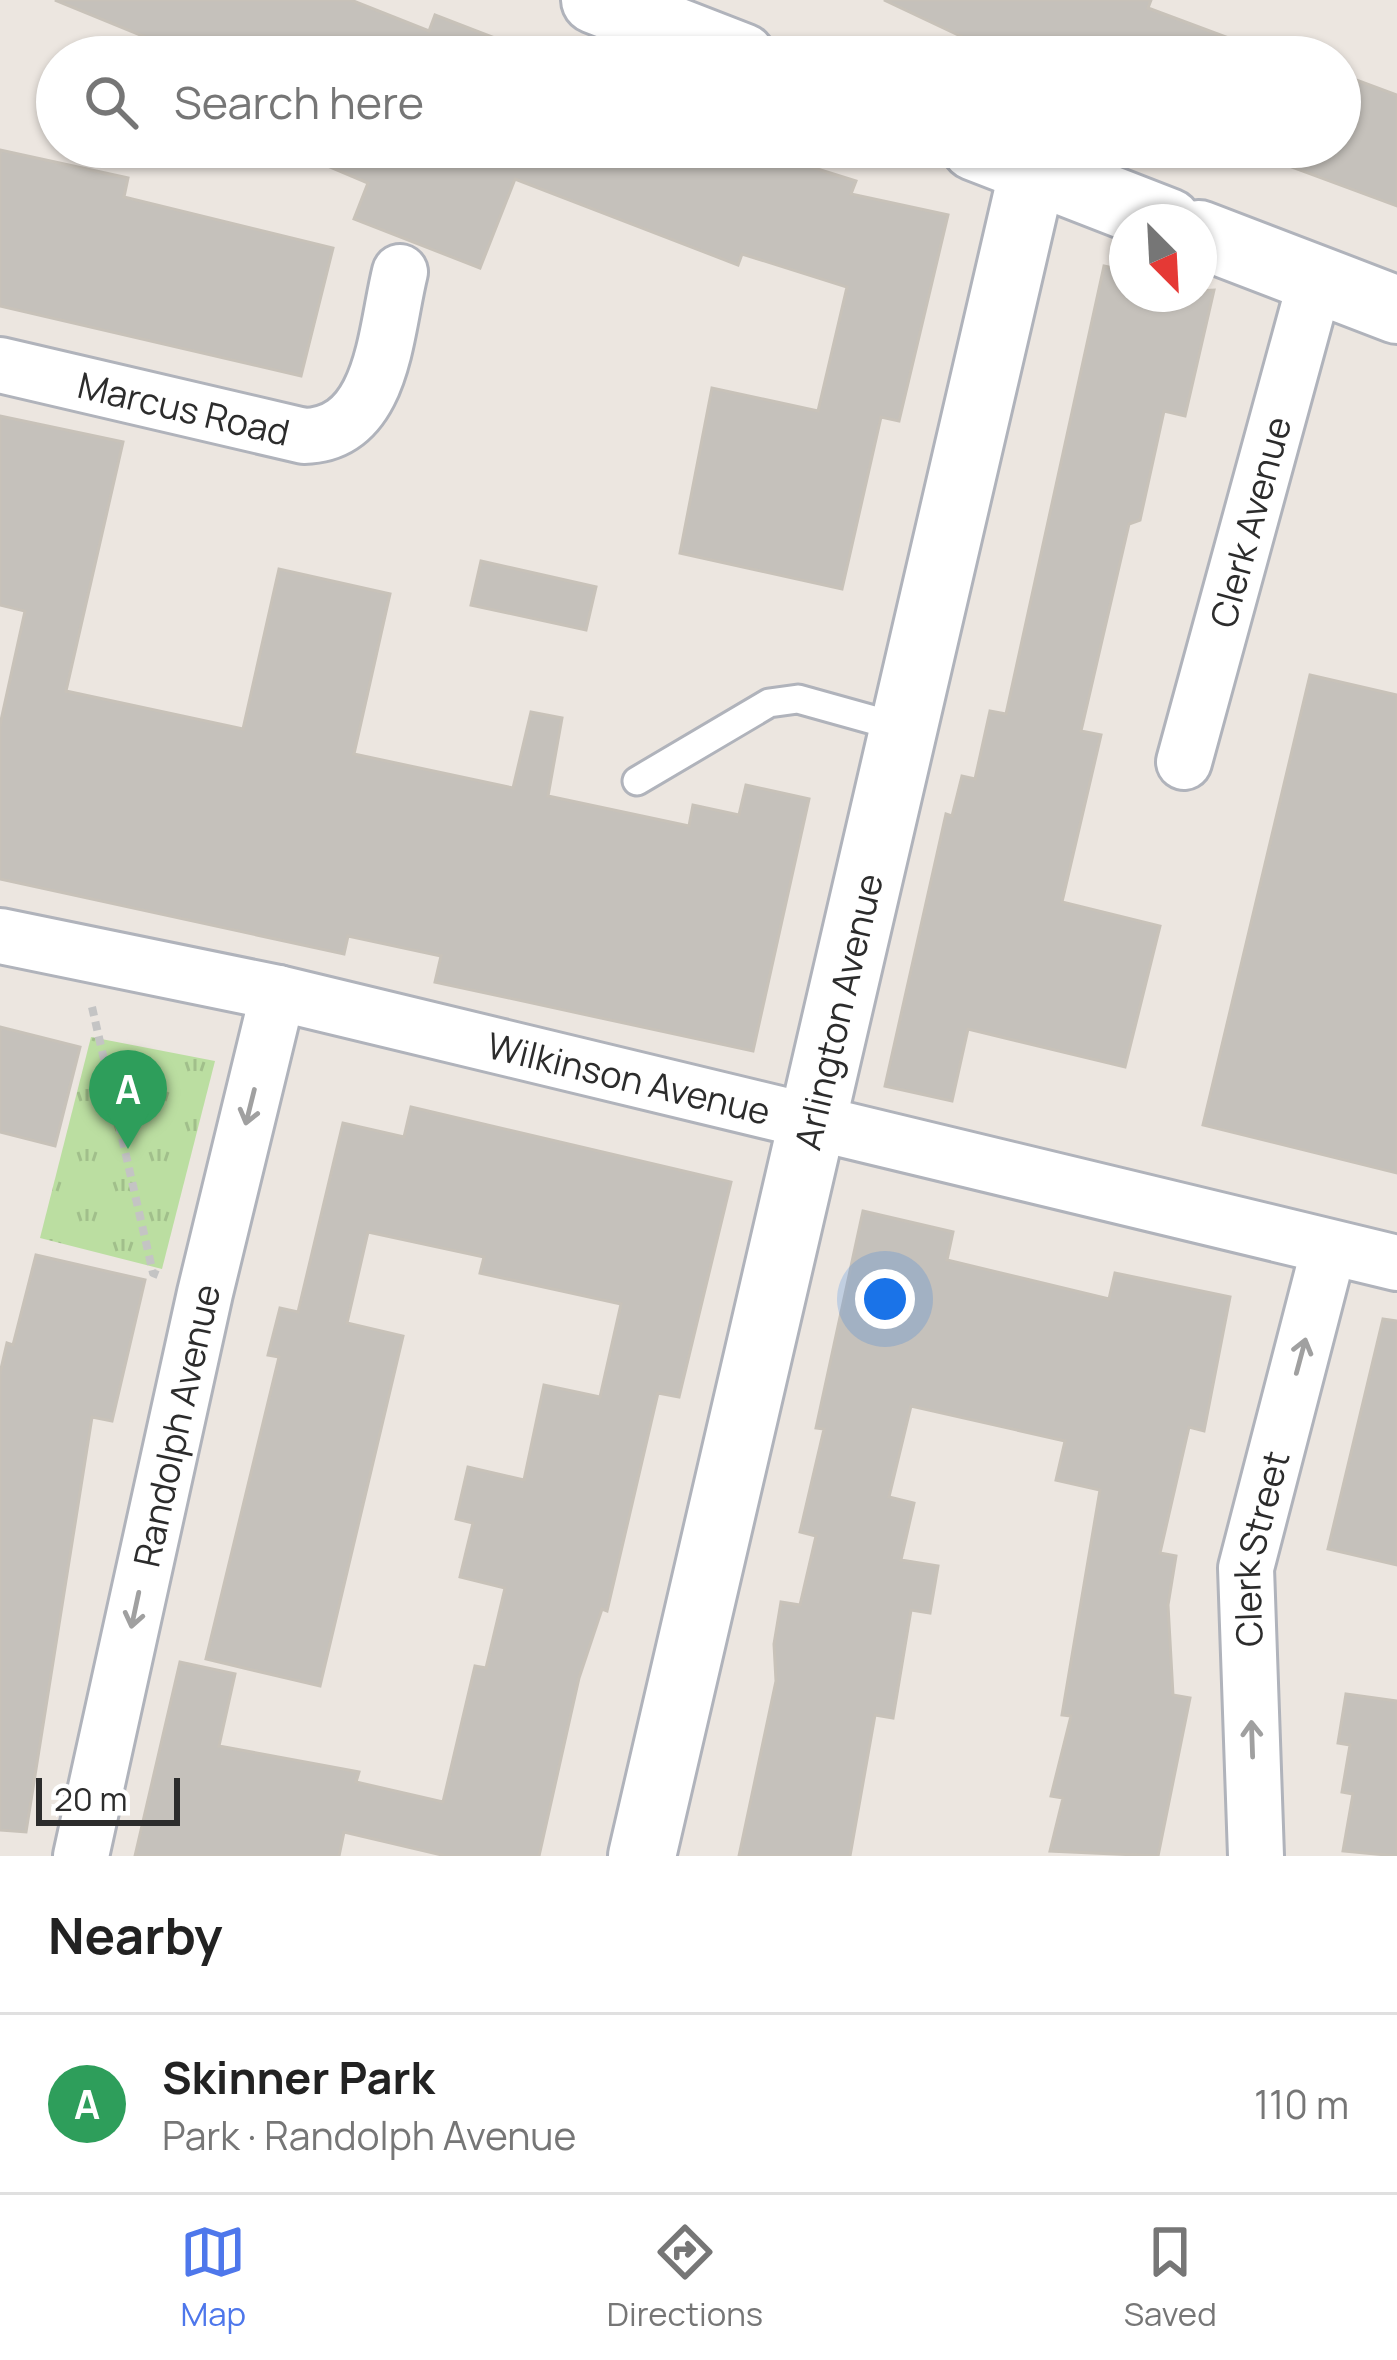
<!DOCTYPE html>
<meta charset="utf-8">
<style>
:root{--surface:#fff;--page:#f6f6f6;--text:#222;--muted:#767676;--line:#e0e0e0;--accent:#4e77eb}
body{margin:0;font-family:Manrope,sans-serif;background:var(--page);color:var(--text)}
.compass{position:absolute;left:1109px;top:204px;width:108px;height:108px;border-radius:50%;background:var(--surface);box-shadow:0 3px 9px #0004;rotate:156deg}
.scale{position:absolute;left:36px;bottom:30px;width:144px;box-sizing:border-box;padding-left:12px;border:6px solid #2c2c2c;border-top:0;font-size:33px;line-height:42px;white-space:nowrap;color:#2c2c2c;-webkit-text-stroke:9px #fff;paint-order:stroke}
.you{position:absolute;left:885px;top:1299px;width:42px;height:42px;margin:-30px;border:9px solid #fff;border-radius:50%;background:#1a73e8;box-shadow:0 0 0 18px #1a73e833}
.badge{display:grid;place-items:center;width:78px;height:78px;border-radius:50%;background:var(--accent);color:#fff;font-size:39px;font-weight:700}
.pin{position:absolute;translate:-50% -99px;filter:drop-shadow(0 3px 6px #0008)}
.pin::after{content:'';position:absolute;top:63px;width:42px;height:36px;background:inherit;clip-path:polygon(0 0,100% 0,50% 100%)}
.list{margin:0;padding:0;list-style:none}
h2{display:flex;justify-content:space-between;align-items:center;height:156px;margin:0;padding:0 48px;font-size:51px}
h2 small{font-size:39px;font-weight:400;color:var(--muted)}
.list li{display:grid;grid-template-columns:78px 1fr auto;gap:36px;align-items:center;box-sizing:border-box;height:180px;padding:0 48px;border-top:3px solid var(--line)}
.list b{display:block;font-size:45px;white-space:nowrap}
.list p{margin:0;font-size:39px;white-space:nowrap;color:var(--muted)}
.list em{font-size:39px;font-style:normal;color:var(--muted)}
.icon{flex:none;width:66px;height:66px;fill:none;stroke:currentColor;stroke-width:2;stroke-linecap:round;stroke-linejoin:round}
.map{position:relative;flex:none;width:1397px;height:1856px;overflow:hidden}
.search{position:absolute;background:var(--surface);box-shadow:0 3px 9px #0004;left:36px;right:36px;top:36px;height:132px;display:flex;align-items:center;gap:30px;box-sizing:border-box;padding:0 42px;border-radius:66px;color:var(--muted);font-size:45px}
.sheet{height:336px;background:var(--surface)}
nav{display:flex;justify-content:space-around;align-items:center;box-sizing:border-box;height:168px;border-top:3px solid var(--line);background:var(--surface);font-size:33px;color:var(--muted)}
nav a{display:grid;justify-items:center;gap:6px}
nav .on{color:var(--accent)}
.map>svg:first-child{display:block}
.park{fill:url(#park-tufts)}
.building{fill:#c5c1bb;stroke:#c8c2b9;stroke-width:3}
.lines{fill:none;stroke-linecap:round;stroke-linejoin:round}
.service-casing{stroke:#b0b3bb;stroke-width:33}
.minor-casing{stroke:#b0b3bb;stroke-width:60}
.tertiary-casing{stroke:#b0b3bb;stroke-width:72}
.path{stroke:#c4c4c4;stroke-width:8;stroke-dasharray:9 6;stroke-linecap:butt}
.service{stroke:#fff;stroke-width:27}
.minor{stroke:#fff;stroke-width:54}
.tertiary{stroke:#fff;stroke-width:66}
.oneway{stroke:#a0a0a0}
.labels{text-anchor:middle;dominant-baseline:central;stroke-width:9;stroke-linejoin:round;paint-order:stroke}
.street-label{font-size:36px;fill:#2c2c2c;stroke:#fff}
</style>
<div class="map">
<svg width="1397" height="1856" viewBox="0 0 1397 1856">
<defs>
<pattern id="park-tufts" width="24" height="20" patternUnits="userSpaceOnUse" patternTransform="scale(3)"><rect width="24" height="20" fill="#bbdea1"/><path d="M3 7l-1-3M5 7V3M7 7l1-3M15 17l-1-3M17 17v-4M19 17l1-3" fill="none" stroke="#a1bf8b"/></pattern>
</defs>
<rect width="100%" height="100%" fill="#ece6e0"/>
<polygon class="park" points="91,1037 215,1061 162,1269 40,1238"/>
<g class="building">
<polygon points="55,0 351,0 429,31 435,15 536,54 194,57"/>
<polygon points="884,0 1151,0 1148,8 1269,53 1269,57 1005,57"/>
<polygon points="1340,74 1397,95 1397,206 1249,151 1340,147"/>
<polygon points="283,147 787,147 815,155 811,167 856,181 851,194 948,215 899,421 881,417 842,589 680,553 712,388 818,411 847,287 742,254 738,265 515,179 480,268 354,219 368,183"/>
<polygon points="0,150 128,178 124,197 333,248 301,376 0,306"/>
<polygon points="1104,266 1127,271 1127,294 1214,290 1185,416 1164,411 1140,520 1129,524 1081,731 1101,735 1062,902 1160,926 1125,1067 968,1029 952,1101 885,1086 946,814 952,816 962,776 975,779 990,711 1006,714"/>
<polygon points="0,416 123,442 66,691 243,729 279,569 390,594 354,754 513,788 531,712 562,718 548,796 689,826 693,805 739,815 746,785 809,799 753,1051 435,982 441,956 348,936 344,954 0,879 0,725 25,611 0,605"/>
<polygon points="481,561 596,587 586,630 471,605"/>
<polygon points="1310,675 1397,695 1397,1173 1203,1125"/>
<polygon points="0,1027 80,1047 55,1146 0,1132"/>
<polygon points="411,1107 731,1182 679,1397 658,1393 607,1611 602,1609 579,1678 539,1856 446,1856 344,1832 339,1856 135,1856 180,1662 235,1674 219,1746 359,1772 356,1782 443,1802 475,1666 486,1668 505,1588 460,1577 473,1523 456,1519 468,1467 524,1480 544,1385 600,1397 621,1304 480,1273 484,1257 368,1232 347,1323 403,1336 320,1686 206,1659 279,1357 268,1355 280,1308 298,1312 343,1123 404,1137"/>
<polygon points="863,1211 953,1232 947,1260 1109,1299 1115,1273 1230,1297 1204,1431 1189,1427 1160,1553 1176,1556 1168,1605 1173,1695 1190,1698 1158,1856 1050,1851 1063,1798 1051,1796 1071,1716 1062,1715 1100,1490 1056,1480 1065,1441 911,1406 889,1497 914,1503 901,1560 938,1566 930,1613 911,1610 893,1718 875,1715 850,1856 739,1856 776,1681 774,1644 781,1602 800,1605 816,1536 800,1532 824,1429 816,1428"/>
<polygon points="36,1255 145,1280 112,1421 92,1417 26,1832 0,1830 0,1373 7,1343 13,1345"/>
<polygon points="1383,1319 1397,1321 1397,1565 1328,1549"/>
<polygon points="1346,1694 1397,1701 1397,1856 1343,1851 1353,1794 1342,1792 1350,1745 1338,1743"/>
</g>
<g class="lines">
<g class="service-casing">
<polyline id="service" points="637,781 769,703 798,699 902,728"/>
</g>
<g class="minor-casing">
<g id="minor">
<path id="s1" d="M 0,365 L 304,436 C 384,434 385,332 400,272"/>
<path id="s2" d="M 1184,762 L 1316,279"/>
<path id="s3" d="M 0,936 L 278,993 L 1397,1263"/>
<path id="s4" d="M 81,1856 L 205,1293 L 278,993"/>
<path id="s5" d="M 1256,1856 L 1246,1568 L 1329,1248"/>
</g>
</g>
<g class="tertiary-casing">
<g id="tertiary">
<polyline points="595,0 742,57"/>
<polyline points="975,147 1168,222"/>
<polyline points="1199,234 1397,310"/>
<path id="s6" d="M 642,1856 L 1033,170"/>
</g>
</g>
<polyline class="path" points="92,1007 153,1273 158,1275"/>
<use href="#service" class="service"/>
<use href="#minor" class="minor"/>
<use href="#tertiary" class="tertiary"/>
</g>
<defs><path id="oneway-shaft" d="M-6 0H5M1.5-3L5.5 0L1.5 3" fill="none" stroke-width="1.6" stroke-linecap="round" stroke-linejoin="round" transform="scale(3)"/></defs>
<g class="oneway">
<use href="#oneway-shaft" transform="translate(250 1107) rotate(104)"/>
<use href="#oneway-shaft" transform="translate(1301 1356) rotate(-75)"/>
<use href="#oneway-shaft" transform="translate(135 1610) rotate(102)"/>
<use href="#oneway-shaft" transform="translate(1252 1739) rotate(-92)"/>
</g>
<g class="labels">
<g class="street-label">
<text stroke="none"><textPath href="#s1" startOffset="189">Marcus Road</textPath></text>
<text stroke="none"><textPath href="#s2" startOffset="249">Clerk Avenue</textPath></text>
<text stroke="none"><textPath href="#s6" startOffset="867">Arlington Avenue</textPath></text>
<text stroke="none"><textPath href="#s3" startOffset="645">Wilkinson Avenue</textPath></text>
<text stroke="none"><textPath href="#s4" startOffset="441">Randolph Avenue</textPath></text>
<text stroke="none"><textPath href="#s5" startOffset="309">Clerk Street</textPath></text>
</g>
</g>
</svg>
<svg class="compass" viewBox="-18 -18 36 36"><path d="M0-13l5 13h-10z" fill="#e53935"/><path d="M0 13l5-13h-10z" fill="#767676"/></svg>
<div class="scale">20 m</div>
<div class="you"></div>
<div class="pin badge" style="left:128px;top:1149px;background:#2e9e5b">A</div>
<div class="search"><svg class="icon" aria-label="search" viewBox="0 0 24 24"><circle cx="10" cy="10" r="6"/><path d="M15 15l6 6"/></svg>Search here</div>
</div>
<section class="sheet">
<h2>Nearby<small></small></h2>
<ul class="list">
<li><span class="badge" style="background:#2e9e5b">A</span><div><b>Skinner Park</b><p>Park · Randolph Avenue</p></div><em>110 m</em></li>
</ul>
</section>
<nav>
<a class="on"><svg class="icon" aria-label="map" viewBox="0 0 24 24"><path d="M3 6l6-2 6 2 6-2v14l-6 2-6-2-6 2zM9 4v14M15 6v14"/></svg>Map</a>
<a><svg class="icon" aria-label="directions" viewBox="0 0 24 24"><path d="M12 3l9 9-9 9-9-9zM9 14v-3h6M13 9l2 2-2 2"/></svg>Directions</a>
<a><svg class="icon" aria-label="saved" viewBox="0 0 24 24"><path d="M7 4h10v16l-5-4-5 4z"/></svg>Saved</a>
</nav>
